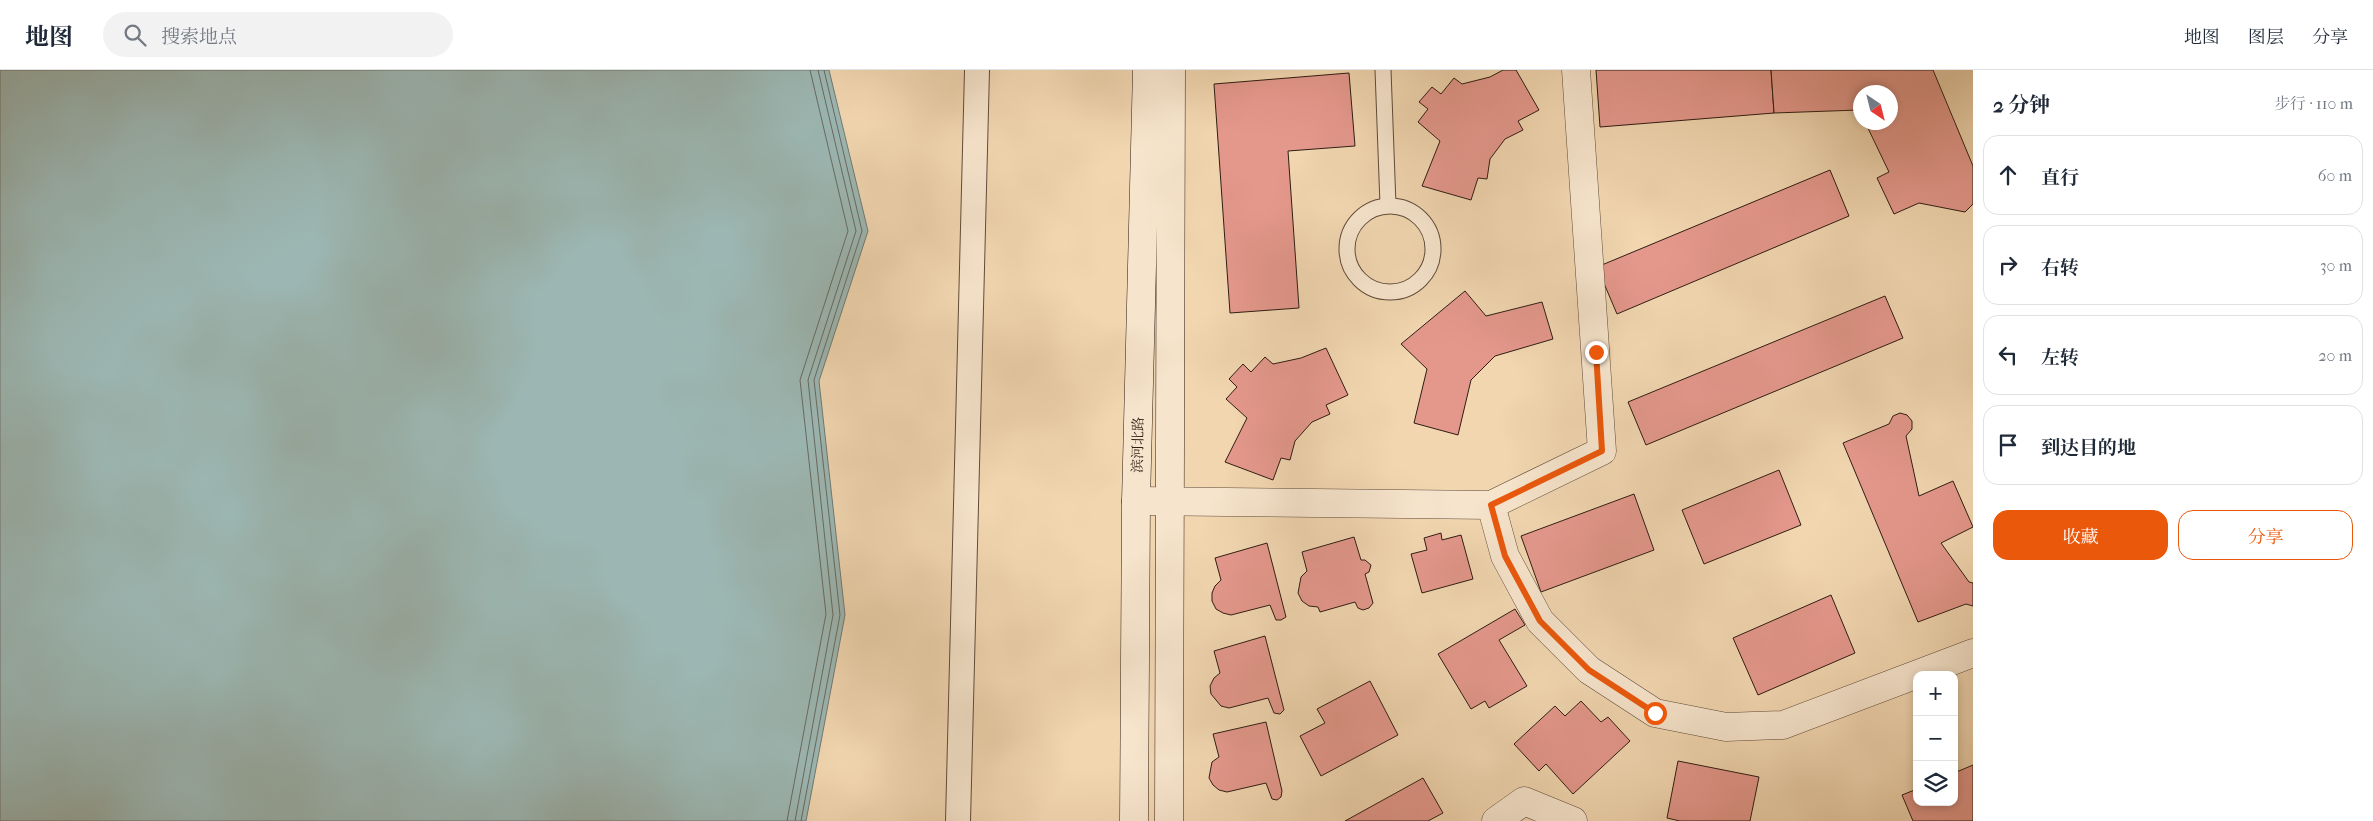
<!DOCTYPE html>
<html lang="zh">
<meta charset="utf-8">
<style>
:root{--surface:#fff;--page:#f2f2f3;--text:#1f2937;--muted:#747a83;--line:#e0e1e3;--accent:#ea580c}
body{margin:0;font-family:"IM FELL French Canon","Noto Serif SC",serif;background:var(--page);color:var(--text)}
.controls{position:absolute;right:15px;bottom:15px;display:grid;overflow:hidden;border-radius:10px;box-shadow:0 2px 8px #0003}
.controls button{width:45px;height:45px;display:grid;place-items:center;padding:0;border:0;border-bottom:1px solid var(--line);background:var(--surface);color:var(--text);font:25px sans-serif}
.compass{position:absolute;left:1853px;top:15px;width:45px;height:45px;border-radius:50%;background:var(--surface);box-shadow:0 2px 8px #0003;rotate:145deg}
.stop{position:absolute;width:15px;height:15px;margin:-11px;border:4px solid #ea580c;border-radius:50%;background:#fff}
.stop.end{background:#ea580c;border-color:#fff;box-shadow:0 1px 5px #0008}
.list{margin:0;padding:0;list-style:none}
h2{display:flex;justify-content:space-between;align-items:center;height:65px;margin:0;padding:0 20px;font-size:21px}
h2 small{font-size:16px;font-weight:400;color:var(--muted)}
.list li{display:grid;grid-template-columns:32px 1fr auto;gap:15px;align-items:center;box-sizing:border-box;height:80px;margin:0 10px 10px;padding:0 10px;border:1px solid var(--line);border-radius:15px}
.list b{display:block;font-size:19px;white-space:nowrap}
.list em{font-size:16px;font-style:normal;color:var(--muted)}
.actions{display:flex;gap:10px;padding:15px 20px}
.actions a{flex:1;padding:11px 0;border:1px solid var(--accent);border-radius:15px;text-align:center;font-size:18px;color:var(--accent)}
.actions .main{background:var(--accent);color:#fff}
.icon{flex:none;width:28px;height:28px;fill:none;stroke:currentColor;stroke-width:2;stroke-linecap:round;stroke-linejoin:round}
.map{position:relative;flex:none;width:1973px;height:751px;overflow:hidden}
header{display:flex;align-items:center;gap:30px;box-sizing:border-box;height:70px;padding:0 25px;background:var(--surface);border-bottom:1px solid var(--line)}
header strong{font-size:24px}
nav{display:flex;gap:28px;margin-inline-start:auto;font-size:18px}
.search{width:350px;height:45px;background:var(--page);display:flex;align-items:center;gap:12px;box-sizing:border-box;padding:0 18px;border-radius:28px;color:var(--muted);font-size:19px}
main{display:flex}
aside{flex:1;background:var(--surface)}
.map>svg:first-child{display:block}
.water{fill:#9cb7b3;stroke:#707973}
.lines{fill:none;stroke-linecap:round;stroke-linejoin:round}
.shore{stroke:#666a63;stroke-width:1}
.building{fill:#e4988c;stroke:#2f1d13}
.service-casing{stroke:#604b3a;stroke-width:17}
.pedestrian-casing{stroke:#604b3a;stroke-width:26}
.minor-casing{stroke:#604b3a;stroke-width:29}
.secondary-casing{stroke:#2f1d13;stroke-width:29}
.service{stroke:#f6e4cc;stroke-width:15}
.pedestrian{stroke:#f6e4cc;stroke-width:24}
.minor{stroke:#f6e4cc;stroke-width:28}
.secondary{stroke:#f6e4cc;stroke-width:28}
.route{stroke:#ea580c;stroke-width:6}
.labels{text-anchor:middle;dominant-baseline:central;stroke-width:4;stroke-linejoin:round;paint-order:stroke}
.street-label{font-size:14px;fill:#2f1d13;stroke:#f6e4cc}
</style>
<header>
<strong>地图</strong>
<div class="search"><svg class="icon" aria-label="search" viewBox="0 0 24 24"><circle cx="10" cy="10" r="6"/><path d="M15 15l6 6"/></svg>搜索地点</div>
<nav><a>地图</a><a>图层</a><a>分享</a></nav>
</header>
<main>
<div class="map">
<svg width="1973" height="751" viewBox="0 0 1973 751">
<rect width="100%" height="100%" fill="#f1d6b0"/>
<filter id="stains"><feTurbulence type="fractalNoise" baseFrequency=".004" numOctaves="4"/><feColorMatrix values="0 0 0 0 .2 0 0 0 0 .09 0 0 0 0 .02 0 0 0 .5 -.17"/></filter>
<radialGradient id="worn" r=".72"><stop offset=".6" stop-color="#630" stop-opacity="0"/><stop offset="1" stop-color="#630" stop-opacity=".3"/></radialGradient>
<polygon class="water" points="0,0 829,0 868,161 819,311 845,545 806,751 0,751"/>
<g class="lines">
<g class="shore">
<polyline points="787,751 826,544 800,310 848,161 810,0"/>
<polyline points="795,751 833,545 808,310 856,161 818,0"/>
<polyline points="801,751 840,545 814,310 862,161 824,0"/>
</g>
</g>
<g class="building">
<polygon points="1503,0 1516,0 1539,40 1518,51 1523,60 1505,69 1490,89 1487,109 1478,108 1471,130 1422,116 1440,71 1418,52 1428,39 1419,32 1432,17 1441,24 1454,8 1462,14 1490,7"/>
<polygon points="1596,0 1771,0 1774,43 1600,57"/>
<polygon points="1771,0 1933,0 1973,96 1973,134 1965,142 1919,133 1894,144 1877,108 1889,102 1865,52 1890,52 1890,22 1860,22 1860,43 1859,40 1774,43"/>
<polygon points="1349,3 1355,76 1288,81 1299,238 1230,243 1214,14"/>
<polygon points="1830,100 1849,146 1617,244 1597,197"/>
<polygon points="1465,221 1486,246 1542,232 1553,269 1495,286 1471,310 1458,365 1414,353 1427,299 1401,274"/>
<polygon points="1885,226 1903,268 1646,375 1628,332"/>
<polygon points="1326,278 1348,325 1326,335 1330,344 1312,352 1295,371 1290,390 1281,388 1273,410 1225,392 1247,348 1226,329 1237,317 1229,309 1243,294 1251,302 1265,287 1273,294 1301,288"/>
<polygon points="1900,343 1907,345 1912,351 1912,359 1906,366 1919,426 1953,411 1973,457 1941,473 1969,512 1973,513 1973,536 1966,534 1918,552 1843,373 1889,354 1893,346"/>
<polygon points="1779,400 1801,455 1704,494 1682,440"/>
<polygon points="1634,424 1654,480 1541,522 1521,466"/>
<polygon points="1441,463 1442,470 1461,465 1473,509 1422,523 1411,484 1427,480 1424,468"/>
<polygon points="1354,467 1361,490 1365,490 1371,495 1369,502 1365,504 1373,533 1369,538 1363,540 1358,538 1355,532 1320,542 1318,537 1309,536 1302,531 1298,523 1301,507 1307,501 1302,482"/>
<polygon points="1267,473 1286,547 1281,550 1276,550 1270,535 1231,545 1223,543 1216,539 1212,531 1212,523 1215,516 1221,510 1215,488"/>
<polygon points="1831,525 1855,583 1758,625 1733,568"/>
<polygon points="1515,539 1525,555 1499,570 1527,616 1489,638 1485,631 1471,639 1438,584"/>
<polygon points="1265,566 1284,640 1280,644 1274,643 1268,628 1229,638 1221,636 1211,624 1210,616 1214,608 1220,603 1214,581"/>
<polygon points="1370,611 1398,665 1321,706 1300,666 1325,653 1317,639"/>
<polygon points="1581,631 1601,652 1608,647 1630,671 1573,724 1546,694 1539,701 1514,674 1555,636 1565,646"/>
<polygon points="1266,652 1282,721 1281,727 1277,730 1272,729 1266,713 1227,722 1219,720 1213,715 1209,708 1212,692 1219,687 1213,664"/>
<polygon points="1678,691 1759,707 1750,751 1680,751 1667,748"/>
<polygon points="1973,695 1973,751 1913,751 1902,725 1917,719 1917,732 1954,732 1954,703"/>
<polygon points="1423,708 1443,743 1428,751 1345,751"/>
</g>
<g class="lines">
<g class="service-casing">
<g id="service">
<polyline points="1383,0 1388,135"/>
<circle cx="1390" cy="179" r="43"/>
</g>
</g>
<g class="pedestrian-casing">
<polyline id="pedestrian" points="958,751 977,0"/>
</g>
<g class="minor-casing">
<g id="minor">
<polyline points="1136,431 1491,435 1602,381 1576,0"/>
<polyline points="1491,435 1505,486 1540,551 1589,600 1655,643 1726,657 1783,655 1973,583"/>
<polyline points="1496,751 1524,731 1573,751"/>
</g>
</g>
<g class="secondary-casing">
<g id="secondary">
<polyline points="1134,751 1136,431 1147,0"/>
<polyline points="1169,751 1171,0"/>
</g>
</g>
<use href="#service" class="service"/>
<use href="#pedestrian" class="pedestrian"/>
<use href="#minor" class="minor"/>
<use href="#secondary" class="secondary"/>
</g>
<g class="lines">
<polyline class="route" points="1596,282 1602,381 1491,435 1505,486 1540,551 1589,600 1655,643"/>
</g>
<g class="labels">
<g class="street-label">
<text transform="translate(1138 375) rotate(-89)">滨河北路</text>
</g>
</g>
<rect width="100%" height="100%" filter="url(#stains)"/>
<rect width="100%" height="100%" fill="url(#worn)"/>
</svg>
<div class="controls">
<button>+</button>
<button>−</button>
<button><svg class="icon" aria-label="layers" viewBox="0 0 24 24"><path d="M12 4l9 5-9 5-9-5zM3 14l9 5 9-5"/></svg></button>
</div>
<svg class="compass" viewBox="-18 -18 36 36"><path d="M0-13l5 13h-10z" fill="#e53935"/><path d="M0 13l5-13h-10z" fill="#747a83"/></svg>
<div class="stop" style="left:1655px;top:643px"></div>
<div class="stop end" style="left:1596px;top:282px"></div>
</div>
<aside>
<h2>2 分钟<small>步行 · 110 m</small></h2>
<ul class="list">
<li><svg class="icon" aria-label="ahead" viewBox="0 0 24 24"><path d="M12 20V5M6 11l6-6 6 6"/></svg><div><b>直行</b></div><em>60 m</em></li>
<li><svg class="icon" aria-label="right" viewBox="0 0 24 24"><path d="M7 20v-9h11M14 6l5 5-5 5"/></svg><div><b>右转</b></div><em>30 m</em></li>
<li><svg class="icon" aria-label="left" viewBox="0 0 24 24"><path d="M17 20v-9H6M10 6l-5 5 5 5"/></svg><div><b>左转</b></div><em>20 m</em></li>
<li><svg class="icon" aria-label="arrive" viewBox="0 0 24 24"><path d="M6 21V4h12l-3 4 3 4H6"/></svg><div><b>到达目的地</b></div></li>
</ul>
<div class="actions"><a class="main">收藏</a><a>分享</a></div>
</aside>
</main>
